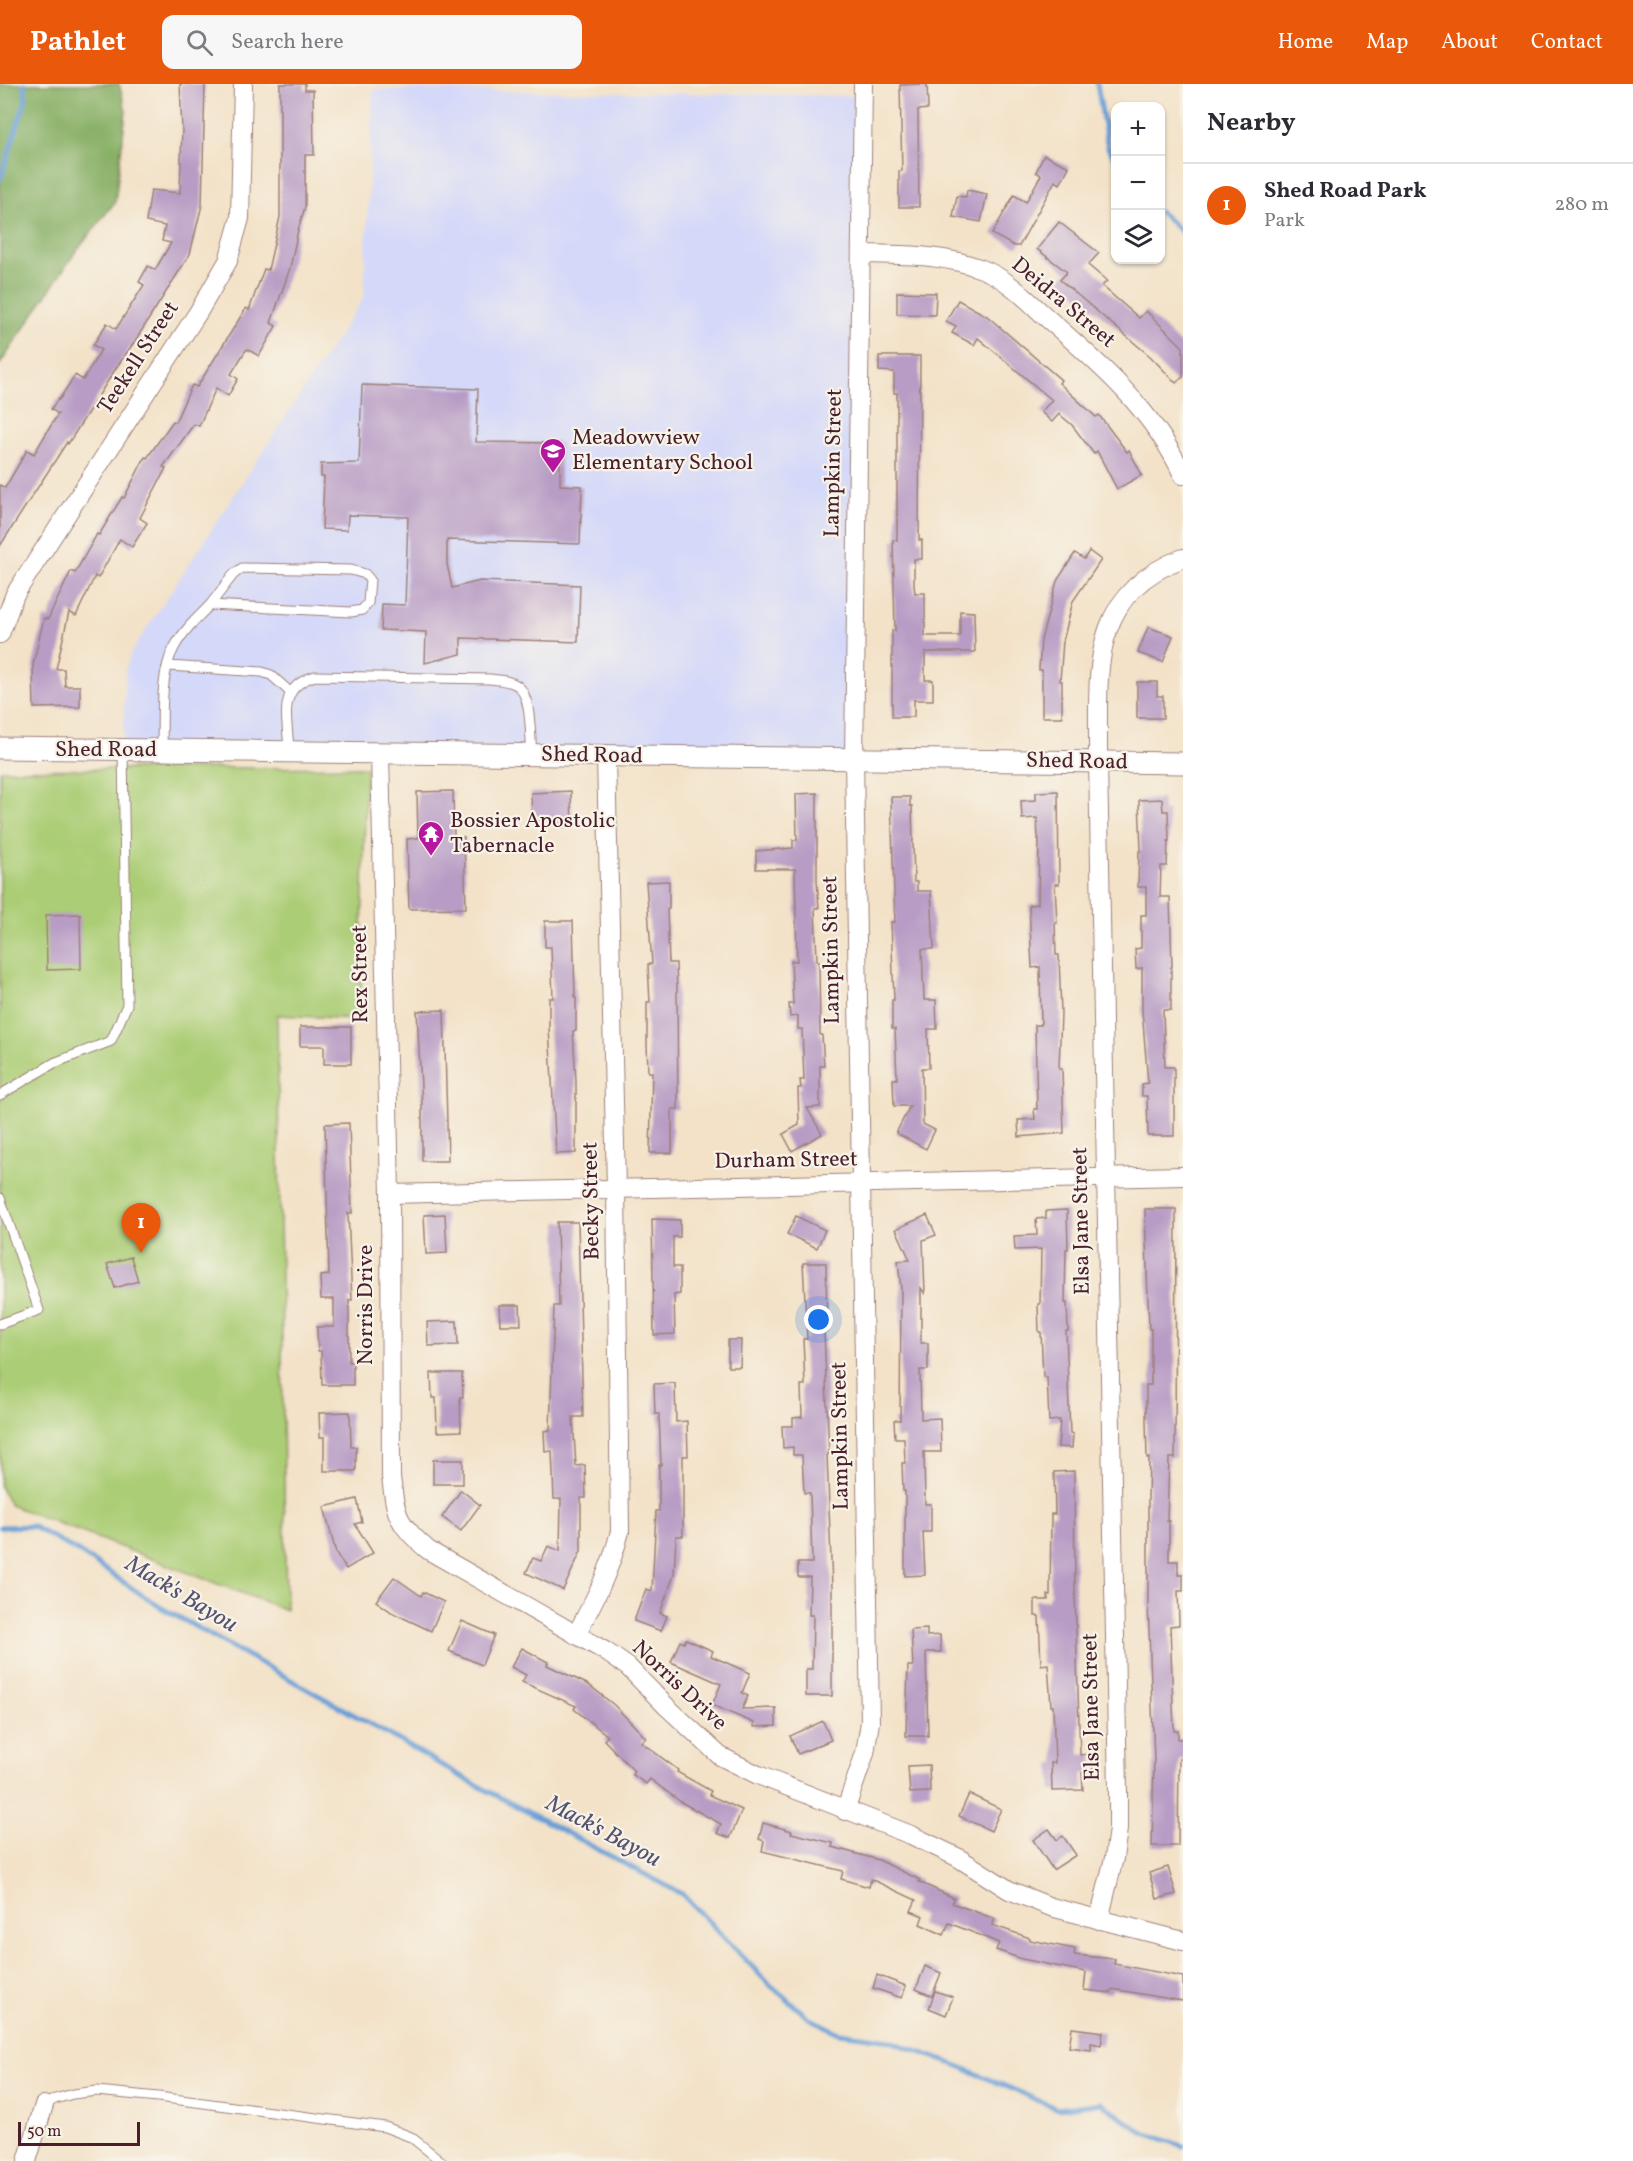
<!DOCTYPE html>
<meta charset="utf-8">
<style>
:root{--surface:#fff;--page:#f7f7f7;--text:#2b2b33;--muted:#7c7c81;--line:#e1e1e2;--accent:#ea580c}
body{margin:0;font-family:Vollkorn,serif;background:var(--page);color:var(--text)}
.controls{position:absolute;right:18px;top:18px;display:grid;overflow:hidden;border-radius:12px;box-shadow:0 2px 4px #0004}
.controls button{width:54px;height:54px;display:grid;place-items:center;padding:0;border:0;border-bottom:2px solid var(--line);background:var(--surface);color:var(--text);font:30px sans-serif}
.scale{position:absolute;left:18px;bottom:15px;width:122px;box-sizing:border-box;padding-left:6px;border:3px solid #4a1f2b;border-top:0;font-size:16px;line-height:21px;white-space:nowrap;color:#4a1f2b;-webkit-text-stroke:4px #f7f3e8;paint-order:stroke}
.you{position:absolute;left:819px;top:1236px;width:21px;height:21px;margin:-15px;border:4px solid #fff;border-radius:50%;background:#1a73e8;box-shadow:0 0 0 9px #1a73e833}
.badge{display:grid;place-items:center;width:39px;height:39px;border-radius:50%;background:var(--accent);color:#fff;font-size:20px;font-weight:700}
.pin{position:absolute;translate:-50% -50px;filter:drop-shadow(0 2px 3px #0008)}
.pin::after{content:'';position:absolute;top:32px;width:21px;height:18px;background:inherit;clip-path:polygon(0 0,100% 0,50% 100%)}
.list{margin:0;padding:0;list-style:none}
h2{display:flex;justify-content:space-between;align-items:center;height:78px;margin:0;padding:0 24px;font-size:26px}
h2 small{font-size:20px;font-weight:400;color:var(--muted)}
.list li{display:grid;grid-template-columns:39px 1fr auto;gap:18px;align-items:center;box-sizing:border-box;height:84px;padding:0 24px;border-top:2px solid var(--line)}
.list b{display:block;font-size:22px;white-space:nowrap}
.list p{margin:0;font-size:20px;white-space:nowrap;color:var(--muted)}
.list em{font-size:20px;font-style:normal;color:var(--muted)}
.icon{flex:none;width:33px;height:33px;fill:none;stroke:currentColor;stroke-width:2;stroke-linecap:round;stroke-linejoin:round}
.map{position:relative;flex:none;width:1183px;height:2077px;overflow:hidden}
header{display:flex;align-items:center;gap:36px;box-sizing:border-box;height:84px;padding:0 30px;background:var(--accent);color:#fff}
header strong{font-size:28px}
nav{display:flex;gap:33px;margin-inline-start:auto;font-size:21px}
.search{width:420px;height:54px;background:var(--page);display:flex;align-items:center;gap:15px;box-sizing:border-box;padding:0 21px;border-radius:12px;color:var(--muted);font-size:22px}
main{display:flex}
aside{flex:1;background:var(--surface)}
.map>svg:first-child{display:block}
.built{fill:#d4d8f9}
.green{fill:#abcd75;stroke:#7a7650;stroke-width:1.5}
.forest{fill:#88b066;stroke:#696848;stroke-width:1.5}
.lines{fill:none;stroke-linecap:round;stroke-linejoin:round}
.stream{stroke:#689fd6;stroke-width:5}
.building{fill:#b89cc5}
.service-casing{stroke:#9e807a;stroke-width:11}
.minor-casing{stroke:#9e807a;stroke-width:20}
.tertiary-casing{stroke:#9e807a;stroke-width:23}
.service{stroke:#fff;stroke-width:9}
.minor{stroke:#fff;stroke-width:18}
.tertiary{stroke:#fff;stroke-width:21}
.labels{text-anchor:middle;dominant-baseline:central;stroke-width:4.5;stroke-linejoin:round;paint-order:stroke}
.street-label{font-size:22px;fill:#4a1f2b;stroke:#f7f3e8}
.poi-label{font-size:22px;fill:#4a1f2b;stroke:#f7f3e8;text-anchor:start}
.water-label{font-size:24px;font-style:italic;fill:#56526f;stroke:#f7f3e8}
</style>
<header>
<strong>Pathlet</strong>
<div class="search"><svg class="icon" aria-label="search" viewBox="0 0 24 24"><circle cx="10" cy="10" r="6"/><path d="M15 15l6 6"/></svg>Search here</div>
<nav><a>Home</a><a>Map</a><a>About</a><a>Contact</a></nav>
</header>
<main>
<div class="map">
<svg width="1183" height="2077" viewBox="0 0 1183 2077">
<rect width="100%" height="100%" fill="#f7f3e8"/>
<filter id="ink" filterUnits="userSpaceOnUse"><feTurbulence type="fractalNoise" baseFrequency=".0167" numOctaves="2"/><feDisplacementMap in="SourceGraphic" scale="12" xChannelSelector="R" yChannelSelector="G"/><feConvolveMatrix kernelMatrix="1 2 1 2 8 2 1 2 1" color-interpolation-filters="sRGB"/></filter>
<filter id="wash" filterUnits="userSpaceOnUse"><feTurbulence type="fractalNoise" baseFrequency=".008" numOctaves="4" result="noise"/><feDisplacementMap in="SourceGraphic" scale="24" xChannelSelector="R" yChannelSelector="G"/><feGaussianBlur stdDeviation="1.35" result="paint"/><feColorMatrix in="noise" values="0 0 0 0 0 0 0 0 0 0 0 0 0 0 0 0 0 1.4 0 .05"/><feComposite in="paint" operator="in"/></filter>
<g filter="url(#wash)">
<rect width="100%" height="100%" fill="#f3e2c8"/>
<polygon class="built" points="373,5 863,12 854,674 123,666 125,587 132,567 364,213"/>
<polygon class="green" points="366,683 360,935 277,931 286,1526 10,1421 0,1402 0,686"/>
<polygon class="forest" points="0,0 119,0 126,27 115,118 74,170 0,280"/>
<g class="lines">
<g class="stream">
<polyline points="1097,0 1108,64 1116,75"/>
<polyline points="0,96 26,15 24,0"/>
<polyline points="1160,128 1183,149"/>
<polyline points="0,1443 32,1442 79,1468 160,1523 374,1642 469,1697 682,1810 769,1900 809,1934 839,1949 884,1955 961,1983 1058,2025 1101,2019 1142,2048 1183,2062"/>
</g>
</g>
<g id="blocks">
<g class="building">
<polygon points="180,0 205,0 202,121 190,170 135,257 116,284 68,360 67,358 0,462 0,401 5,404 27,366 34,370 58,330 51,325 58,315 59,316 75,291 83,296 101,266 93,261 107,239 116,245 144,201 139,198 148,182 155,186 171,159 162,157 165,142 146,138 151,106 180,109 182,46"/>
<polygon points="280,0 305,0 305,6 313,6 314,71 305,71 305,123 298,146 290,184 271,239 276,242 259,272 247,265 244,269 231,290 238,295 228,312 216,304 199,342 194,340 163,383 166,384 140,434 147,439 132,463 120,455 98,494 95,492 76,532 69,528 56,585 64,585 65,602 80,602 80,623 34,624 33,581 44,534 48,535 71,487 75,489 97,450 99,451 122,413 124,414 145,373 147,374 173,337 175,338 192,301 197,303 246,224 249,226 264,185 268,186 280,133"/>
<polygon points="927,0 928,25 918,26 919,123 899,123 899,87 902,87 900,1"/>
<polygon points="1044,71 1069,83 1060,100 1055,97 1019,162 1014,162 992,150 1014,111 1026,118 1041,91 1036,88"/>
<polygon points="967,106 987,110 981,138 953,133 957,112 966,113"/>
<polygon points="1059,138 1099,169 1088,181 1107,197 1102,202 1139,234 1146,227 1183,263 1183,293 1176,299 1151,273 1060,196 1067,188 1037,165"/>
<polygon points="897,208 936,209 935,231 897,230"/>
<polygon points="958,216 987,232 1061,296 1059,299 1096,333 1099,331 1127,368 1129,366 1142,391 1117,405 1097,367 1094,370 1072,341 1059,330 1052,338 1041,328 1052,316 978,254 974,261 952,249 956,242 946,237"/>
<polygon points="879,272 920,272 919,456 922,456 922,475 914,475 914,501 915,509 925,509 925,552 960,552 960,527 974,528 975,568 925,568 925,596 933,596 933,616 914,616 914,633 892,633 892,547 895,547 893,456 897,456 897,309 894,309 894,288 879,287"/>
<polygon points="362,301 478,305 476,358 560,359 560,401 582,402 580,460 447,456 447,480 452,504 480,497 580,501 578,558 461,554 461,570 425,579 426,548 381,546 382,520 405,521 408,433 348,431 347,446 322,445 324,393 321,393 321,380 359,379"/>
<polygon points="1089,467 1101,476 1073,517 1063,557 1060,597 1062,597 1062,633 1042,633 1042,586 1039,586 1041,556 1057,497 1075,469 1084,475"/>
<polygon points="1148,543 1173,552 1163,578 1138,569"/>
<polygon points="1137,598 1157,598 1157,612 1163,612 1163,634 1137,634"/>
<polygon points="453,707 454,753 464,753 466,824 409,825 407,755 418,754 417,708"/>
<polygon points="571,707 572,743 559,743 559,735 532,736 531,709"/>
<polygon points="1058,707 1059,800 1055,800 1057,839 1055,839 1056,871 1059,871 1061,929 1059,985 1062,985 1064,1049 1019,1053 1018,1036 1035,1035 1034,1025 1037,1025 1035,941 1041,941 1040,883 1032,884 1029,821 1038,820 1039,755 1038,755 1037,734 1022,735 1021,717 1036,716 1036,708"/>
<polygon points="817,709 817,796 819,824 815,824 817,877 819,877 820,951 822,951 824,982 820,982 820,1023 807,1024 822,1050 792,1067 783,1050 799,1041 798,1004 801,1004 800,996 804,996 802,945 798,945 798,932 790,933 789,920 793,920 791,877 797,877 795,785 756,785 756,767 793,764 793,756 797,756 796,710"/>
<polygon points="891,713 910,713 910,722 912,722 914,798 917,798 917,807 931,807 934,865 922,865 924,916 936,916 937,945 928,945 929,984 922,984 923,1040 935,1046 926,1065 896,1049 910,1022 894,1022 893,995 897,995 895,945 892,945 892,916 894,916 891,838 895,838"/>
<polygon points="1162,715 1163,727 1168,727 1169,757 1168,757 1167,782 1161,782 1160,813 1170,813 1172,883 1171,883 1171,926 1163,926 1165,983 1174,983 1174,1052 1148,1052 1147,1012 1142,1012 1142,1000 1148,999 1142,926 1142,884 1136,885 1135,865 1141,864 1141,831 1146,831 1146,803 1138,803 1139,767 1141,767 1139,716"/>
<polygon points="669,797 669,825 667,825 669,879 676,879 677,907 678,1025 672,1025 672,1069 650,1069 652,988 648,988 647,961 647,918 650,918 648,880 652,880 646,798"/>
<polygon points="80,830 81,885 47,886 46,831"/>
<polygon points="545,837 573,837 575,914 576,914 576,947 573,947 576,997 576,1069 556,1070 549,943 549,914 553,914 551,863 545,863"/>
<polygon points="444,926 448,1077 422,1077 422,1021 417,927"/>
<polygon points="300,943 351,943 351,980 324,980 324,962 300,962"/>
<polygon points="349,1039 352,1129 348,1129 352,1216 349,1216 349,1278 353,1278 353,1301 322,1301 321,1267 318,1267 317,1243 334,1243 334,1215 321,1215 320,1192 329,1191 325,1040"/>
<polygon points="1145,1125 1176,1125 1175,1374 1169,1374 1167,1437 1169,1437 1169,1477 1178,1477 1178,1491 1183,1491 1183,1507 1178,1507 1179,1541 1170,1542 1174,1647 1178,1647 1178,1655 1183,1655 1183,1675 1179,1675 1178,1762 1152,1762 1154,1675 1148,1520 1148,1416 1149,1374 1147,1374 1146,1337 1146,1301 1151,1301 1151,1245 1149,1245"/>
<polygon points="1067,1126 1068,1165 1066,1165 1065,1219 1067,1219 1068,1247 1066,1247 1070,1349 1073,1350 1072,1364 1058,1363 1060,1336 1049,1337 1047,1293 1043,1293 1041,1248 1039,1248 1038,1220 1040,1220 1041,1165 1015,1166 1014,1152 1037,1151 1036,1135 1046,1134 1046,1127"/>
<polygon points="445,1130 447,1169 426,1170 424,1131"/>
<polygon points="927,1131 936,1151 923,1156 925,1210 921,1204 921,1259 928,1259 928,1286 920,1286 921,1335 940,1334 941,1368 924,1368 925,1420 931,1420 931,1448 923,1448 925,1491 905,1492 905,1407 903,1407 902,1379 905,1379 904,1354 895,1354 894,1336 900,1336 901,1205 898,1177 910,1176 896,1145"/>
<polygon points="796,1132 825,1146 817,1164 787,1150"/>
<polygon points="652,1135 680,1136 680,1153 673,1153 673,1183 680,1183 680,1210 674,1211 675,1250 654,1251"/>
<polygon points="557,1138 578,1138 583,1333 573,1333 576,1382 585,1381 586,1414 581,1414 581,1467 563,1506 526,1489 533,1474 541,1477 548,1462 560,1467 561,1415 554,1415 552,1367 545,1368 544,1347 550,1346 554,1222 559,1222"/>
<polygon points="131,1173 138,1197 115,1204 107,1180"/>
<polygon points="803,1179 826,1179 827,1247 824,1247 829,1370 827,1370 832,1503 832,1612 806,1612 806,1585 812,1585 813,1531 809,1531 810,1493 798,1493 798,1479 812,1479 810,1409 804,1409 802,1371 793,1371 793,1363 783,1364 782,1342 793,1342 793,1334 802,1333 801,1301 805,1301 803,1255 807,1255"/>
<polygon points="499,1221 520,1221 521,1241 500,1241"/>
<polygon points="457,1237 458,1261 428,1262 427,1238"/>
<polygon points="728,1256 741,1256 740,1283 728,1283"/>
<polygon points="431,1289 462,1289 463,1313 460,1313 461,1347 437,1348 436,1314 432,1314"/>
<polygon points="675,1299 676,1338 687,1337 688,1372 683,1372 683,1452 676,1452 674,1491 660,1529 667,1532 661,1547 634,1537 646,1505 652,1507 656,1427 659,1427 659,1381 661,1381 659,1330 655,1330 654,1300"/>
<polygon points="350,1328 351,1363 356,1363 356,1387 324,1387 324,1353 320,1353 319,1329"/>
<rect x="433" y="1376" width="30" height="24"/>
<polygon points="1074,1387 1075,1511 1080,1671 1092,1670 1093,1688 1082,1689 1083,1706 1052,1707 1051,1679 1055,1679 1053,1622 1051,1622 1048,1580 1041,1581 1039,1532 1035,1532 1035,1516 1048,1516 1048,1511 1050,1511 1051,1430 1055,1430 1054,1388"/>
<polygon points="461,1406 480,1421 461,1447 442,1433"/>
<polygon points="357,1415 362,1438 355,1440 373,1469 346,1485 336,1469 324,1423"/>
<polygon points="394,1493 421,1512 423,1508 444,1518 431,1547 393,1529 376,1517"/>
<polygon points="462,1537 494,1551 482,1581 449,1567"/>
<polygon points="927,1545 927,1552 940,1551 941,1568 926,1568 928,1652 906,1652 908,1582 913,1582 911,1546"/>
<polygon points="686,1555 713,1567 711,1572 750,1589 742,1609 748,1612 742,1625 776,1624 776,1642 754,1643 754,1639 712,1621 721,1600 671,1578 680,1557 684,1559"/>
<polygon points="522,1564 548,1578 547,1581 589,1601 614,1621 646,1654 641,1658 678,1686 677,1688 711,1707 709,1711 742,1726 730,1754 717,1749 721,1740 681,1718 650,1695 646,1700 632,1690 634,1687 604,1656 608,1652 574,1625 576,1622 522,1598 526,1591 511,1583"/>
<polygon points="823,1637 831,1656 798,1670 790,1652"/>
<polygon points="929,1681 930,1708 910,1709 908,1682"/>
<polygon points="969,1710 1001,1725 991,1747 959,1732"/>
<polygon points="763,1739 792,1747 791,1749 833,1759 832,1763 879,1776 920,1796 919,1798 954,1814 952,1819 995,1835 992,1841 1030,1854 1030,1856 1075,1865 1074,1871 1115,1875 1114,1880 1183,1893 1183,1917 1112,1905 1111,1909 1084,1906 1086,1888 1022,1875 996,1866 999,1859 949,1839 944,1851 920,1840 923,1832 911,1827 916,1816 871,1795 869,1803 841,1795 843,1787 762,1767 764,1757 759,1755"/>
<polygon points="1049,1745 1057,1756 1063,1752 1076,1771 1053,1786 1033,1756"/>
<polygon points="1168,1783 1176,1810 1157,1815 1149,1789"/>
<polygon points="925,1882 941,1889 932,1912 916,1905"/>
<polygon points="877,1891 906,1902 902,1914 873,1904"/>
<polygon points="935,1907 953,1913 946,1931 929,1924"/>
<polygon points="1072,1944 1103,1948 1101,1961 1091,1959 1091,1966 1069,1963"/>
</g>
</g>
</g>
<g filter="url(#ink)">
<use href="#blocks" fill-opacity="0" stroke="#9e807a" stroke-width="1.5"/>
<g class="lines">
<g class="service-casing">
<g id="service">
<polyline points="168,582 262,588 271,591 290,608"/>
<path d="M 162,666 C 163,636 159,591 174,564 C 183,547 197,534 210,521 L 351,528 L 362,526 L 368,519 L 370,496 L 365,490 L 351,486 L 242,484 L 233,491 L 210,521"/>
<path d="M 289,668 C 288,633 276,604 315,592 L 490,595 C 499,596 510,596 518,602 C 532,613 530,654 532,671"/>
<polyline points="0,1011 54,979 111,957 127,921 123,666"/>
<polyline points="0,1114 39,1226 0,1240"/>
<polyline points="44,2021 55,2015 73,2010 97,2007 158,2013 385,2043 411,2053 441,2077"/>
</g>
</g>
<g class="minor-casing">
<g id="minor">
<path d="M 861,170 C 902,171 943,170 982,185 C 1008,195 1027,216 1047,234 C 1100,280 1153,326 1183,391"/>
<polyline points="0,550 15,510 199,227 228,177 240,134 243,0"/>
<path d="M 380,669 L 390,1110 L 391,1393 C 396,1433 397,1439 428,1466 L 605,1567 L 628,1583 L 667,1623 L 720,1672 L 758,1691 L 911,1751 L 957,1773 L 1009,1806 L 1051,1823 L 1183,1857"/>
<polyline points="390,1110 1183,1092"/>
<path d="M 576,1551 C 594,1517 611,1485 620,1447 L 616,1103 L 606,673"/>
<polyline points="845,1727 865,1669 870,1638 854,674 863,0"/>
<path d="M 1099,1836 L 1114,1774 L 1118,1745 L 1118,1707 L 1098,678 C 1099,591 1086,511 1183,474"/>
<polyline points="27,2077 44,2021"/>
</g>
</g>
<g class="tertiary-casing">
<polyline id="tertiary" points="0,664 1183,679"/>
</g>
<use href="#service" class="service"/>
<use href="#minor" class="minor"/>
<use href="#tertiary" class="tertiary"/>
</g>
</g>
<defs>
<g id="school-pin" transform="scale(1.35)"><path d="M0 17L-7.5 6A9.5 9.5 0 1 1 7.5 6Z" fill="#b5179e" stroke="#f7f3e8"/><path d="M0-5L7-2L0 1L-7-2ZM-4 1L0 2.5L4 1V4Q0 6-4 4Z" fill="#fff"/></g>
<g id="temple-pin" transform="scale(1.35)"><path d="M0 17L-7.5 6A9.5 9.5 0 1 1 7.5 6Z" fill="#b5179e" stroke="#f7f3e8"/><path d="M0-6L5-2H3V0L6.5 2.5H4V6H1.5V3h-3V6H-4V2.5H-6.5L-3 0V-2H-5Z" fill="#fff"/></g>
</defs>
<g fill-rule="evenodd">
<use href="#school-pin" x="553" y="367"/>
<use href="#temple-pin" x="431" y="750"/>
</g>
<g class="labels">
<g class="street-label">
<text transform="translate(1063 219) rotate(40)">Deidra Street</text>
<text transform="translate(139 274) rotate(-57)">Teekell Street</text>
<text transform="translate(834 379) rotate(-89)">Lampkin Street</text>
<text x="106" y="666">Shed Road</text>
<text transform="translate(592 672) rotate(1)">Shed Road</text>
<text transform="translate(1077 678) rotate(1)">Shed Road</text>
<text transform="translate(832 866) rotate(-91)">Lampkin Street</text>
<text transform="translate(361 890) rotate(-91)">Rex Street</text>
<text transform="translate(786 1077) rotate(-1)">Durham Street</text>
<text transform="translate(592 1117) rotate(-91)">Becky Street</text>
<text transform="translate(1082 1137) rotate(-91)">Elsa Jane Street</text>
<text transform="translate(366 1221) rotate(-90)">Norris Drive</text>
<text transform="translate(841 1352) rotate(-91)">Lampkin Street</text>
<text transform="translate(679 1602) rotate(43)">Norris Drive</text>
<text transform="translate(1092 1623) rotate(-91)">Elsa Jane Street</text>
</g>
<g class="poi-label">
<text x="572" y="354">Meadowview<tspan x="572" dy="25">Elementary School</tspan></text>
<text x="450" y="737">Bossier Apostolic<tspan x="450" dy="25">Tabernacle</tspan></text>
</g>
<g class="water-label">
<text transform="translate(181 1511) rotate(31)">Mack's Bayou</text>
<text transform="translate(603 1748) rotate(28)">Mack's Bayou</text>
</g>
</g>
</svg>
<div class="controls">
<button>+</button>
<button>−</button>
<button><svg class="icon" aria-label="layers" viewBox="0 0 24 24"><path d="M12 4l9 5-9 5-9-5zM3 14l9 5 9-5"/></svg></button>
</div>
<div class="scale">50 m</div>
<div class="you"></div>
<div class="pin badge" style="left:141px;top:1169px">1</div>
</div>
<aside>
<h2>Nearby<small></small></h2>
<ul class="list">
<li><span class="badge">1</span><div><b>Shed Road Park</b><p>Park</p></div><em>280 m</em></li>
</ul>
</aside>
</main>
